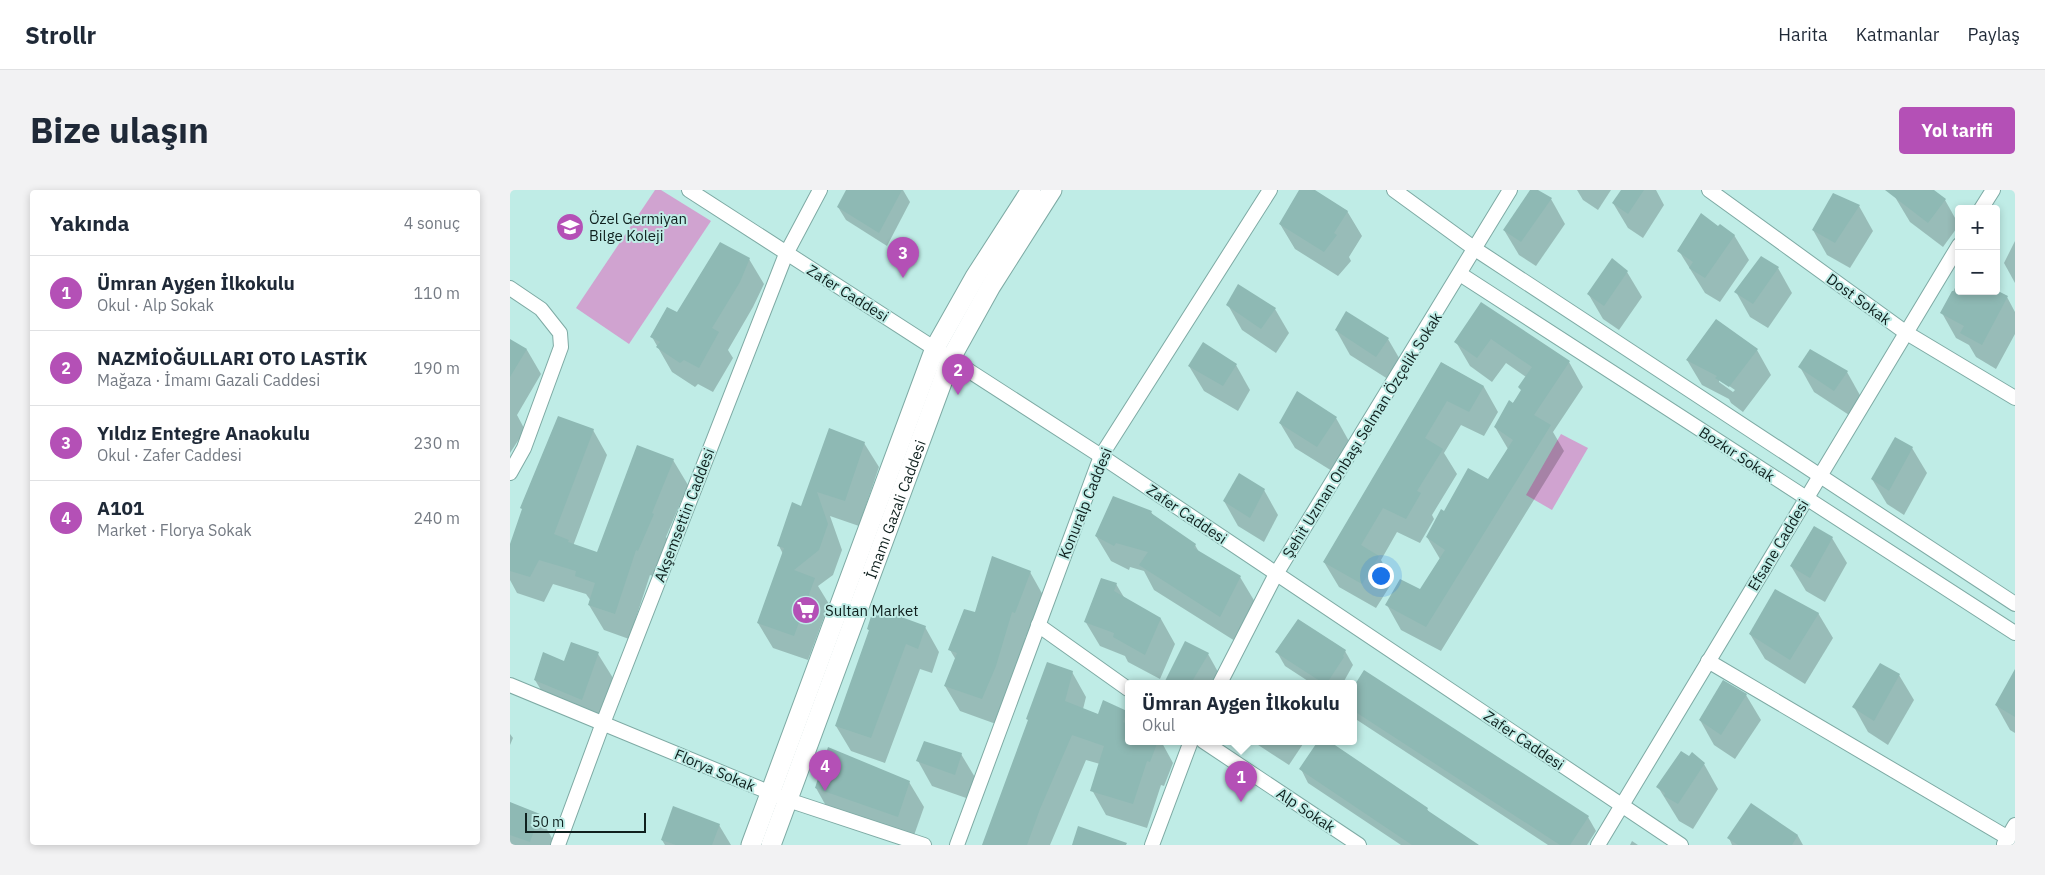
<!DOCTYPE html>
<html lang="tr">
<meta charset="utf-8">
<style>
:root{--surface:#fff;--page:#f2f2f3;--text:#1f2937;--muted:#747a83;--line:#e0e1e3;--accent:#b450b6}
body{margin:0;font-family:"IBM Plex Sans",sans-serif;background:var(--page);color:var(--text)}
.controls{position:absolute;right:15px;top:15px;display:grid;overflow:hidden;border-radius:5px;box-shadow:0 2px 8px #0003}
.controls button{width:45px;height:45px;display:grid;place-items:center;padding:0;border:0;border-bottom:1px solid var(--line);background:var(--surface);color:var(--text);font:25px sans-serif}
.scale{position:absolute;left:15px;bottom:12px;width:121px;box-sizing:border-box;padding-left:5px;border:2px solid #0f201e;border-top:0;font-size:14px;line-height:18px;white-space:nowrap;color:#0f201e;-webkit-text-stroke:4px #bfece6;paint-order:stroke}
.you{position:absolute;left:870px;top:385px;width:18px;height:18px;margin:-12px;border:4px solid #fff;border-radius:50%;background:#1a73e8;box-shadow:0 0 0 8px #1a73e833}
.badge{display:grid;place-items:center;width:32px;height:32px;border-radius:50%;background:var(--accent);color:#fff;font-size:16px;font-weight:700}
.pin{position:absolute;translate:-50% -41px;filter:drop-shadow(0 1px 2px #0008)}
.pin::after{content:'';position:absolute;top:26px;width:18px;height:15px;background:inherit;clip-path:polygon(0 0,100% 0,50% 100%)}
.popup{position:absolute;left:615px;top:490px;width:232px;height:65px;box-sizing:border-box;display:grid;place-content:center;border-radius:5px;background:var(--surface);filter:drop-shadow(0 1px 4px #0005);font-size:16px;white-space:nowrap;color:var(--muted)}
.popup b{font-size:19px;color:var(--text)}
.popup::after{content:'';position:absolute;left:50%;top:100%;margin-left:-10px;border:10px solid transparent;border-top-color:var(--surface)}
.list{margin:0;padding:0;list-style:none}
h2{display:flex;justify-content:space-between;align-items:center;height:65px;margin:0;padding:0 20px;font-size:21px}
h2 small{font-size:16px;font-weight:400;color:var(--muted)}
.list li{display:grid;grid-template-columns:32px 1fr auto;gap:15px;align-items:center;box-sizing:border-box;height:75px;padding:0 20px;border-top:1px solid var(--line)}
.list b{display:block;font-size:19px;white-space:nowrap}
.list p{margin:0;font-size:16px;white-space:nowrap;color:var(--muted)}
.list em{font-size:16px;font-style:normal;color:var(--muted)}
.map{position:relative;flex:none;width:1505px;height:655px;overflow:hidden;border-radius:5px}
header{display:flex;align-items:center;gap:30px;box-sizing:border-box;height:70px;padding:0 25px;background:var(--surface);border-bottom:1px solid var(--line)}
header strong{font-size:24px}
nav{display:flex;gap:28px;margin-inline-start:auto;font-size:18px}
.intro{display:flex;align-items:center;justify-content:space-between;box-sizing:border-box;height:120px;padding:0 30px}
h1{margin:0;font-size:35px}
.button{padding:12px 22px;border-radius:5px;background:var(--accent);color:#fff;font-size:18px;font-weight:700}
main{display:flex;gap:30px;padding:0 30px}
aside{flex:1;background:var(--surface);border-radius:5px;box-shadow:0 2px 8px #0003}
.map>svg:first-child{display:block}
.green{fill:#d0a3d0}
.shadow{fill:#0003;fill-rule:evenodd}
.building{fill:#8eb9b4}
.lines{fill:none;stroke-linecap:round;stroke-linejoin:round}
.street-casing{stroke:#7eaaa4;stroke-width:16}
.secondary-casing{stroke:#7eaaa4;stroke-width:21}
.street{stroke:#fff;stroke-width:14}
.secondary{stroke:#fff;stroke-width:19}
.labels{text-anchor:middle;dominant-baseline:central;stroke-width:4;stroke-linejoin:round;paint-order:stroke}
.poi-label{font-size:15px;fill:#0f201e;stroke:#bfece6;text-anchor:start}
.street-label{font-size:15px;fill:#0f201e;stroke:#bfece6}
</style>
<header>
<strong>Strollr</strong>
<nav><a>Harita</a><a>Katmanlar</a><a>Paylaş</a></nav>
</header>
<div class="intro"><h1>Bize ulaşın</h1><a class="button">Yol tarifi</a></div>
<main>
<aside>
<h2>Yakında<small>4 sonuç</small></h2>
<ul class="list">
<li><span class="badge">1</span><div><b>Ümran Aygen İlkokulu</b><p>Okul · Alp Sokak</p></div><em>110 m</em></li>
<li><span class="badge">2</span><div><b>NAZMİOĞULLARI OTO LASTİK</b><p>Mağaza · İmamı Gazali Caddesi</p></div><em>190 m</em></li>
<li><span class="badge">3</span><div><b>Yıldız Entegre Anaokulu</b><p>Okul · Zafer Caddesi</p></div><em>230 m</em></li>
<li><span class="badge">4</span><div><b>A101</b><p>Market · Florya Sokak</p></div><em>240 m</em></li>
</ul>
</aside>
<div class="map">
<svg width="1505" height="655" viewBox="0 0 1505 655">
<rect width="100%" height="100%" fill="#bfece6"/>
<g class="green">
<polygon points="145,0 151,0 201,31 119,154 66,118"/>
<polygon points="1051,244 1078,258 1042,320 1016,305"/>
</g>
<g class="shadow">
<polygon points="338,0 393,0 400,12 377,56 336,30 328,17"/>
<polygon points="790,0 803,0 837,21 852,46 839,67 841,71 828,86 785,59 770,34"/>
<polygon points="1021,0 1026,0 1041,9 1055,34 1026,76 1009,65 994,40"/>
<polygon points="1067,0 1101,0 1088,20 1073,10"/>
<polygon points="1112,0 1146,0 1154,15 1133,48 1118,38 1103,13"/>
<polygon points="1391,0 1423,0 1435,10 1449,35 1433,57 1400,32 1385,7"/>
<polygon points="1349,16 1363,41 1340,78 1317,65 1303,40"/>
<polygon points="1208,38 1224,45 1239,70 1210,112 1195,103 1169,61"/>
<polygon points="1505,51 1505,93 1494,73"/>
<polygon points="239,69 254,94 243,117 218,160 223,168 203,202 188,194 185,197 162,182 142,147 168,123"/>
<polygon points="1268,78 1282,103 1258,138 1240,127 1226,102"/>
<polygon points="1117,82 1132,107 1109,140 1093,129 1079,105"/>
<polygon points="1449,90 1449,101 1497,107 1505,122 1505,144 1486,179 1466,167 1459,155 1446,148 1432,123"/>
<polygon points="971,113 1059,172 1073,197 1043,242 1054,261 931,461 891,440 877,415 910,401 930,369 917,347 935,323 978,291 998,259 985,237 1012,201 1016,187 996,173 982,192 960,176 946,152"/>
<polygon points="718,115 765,119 779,143 766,163 732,140"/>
<polygon points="826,140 878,149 892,173 881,191 840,165"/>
<polygon points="0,150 17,160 31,184 7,225 15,240 0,263"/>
<path d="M 1247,160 L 1261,185 L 1233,222 L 1221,213 L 1219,209 L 1192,195 L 1177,170 ZM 1209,189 L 1225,200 L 1223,202 L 1209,192 Z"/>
<polygon points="932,173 974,197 988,222 974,246 951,235 934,263 947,284 922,325 924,329 910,353 887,342 871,370 883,391 866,418 829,397 814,372"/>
<polygon points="726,175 740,200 728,221 694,201 679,176"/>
<polygon points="1290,177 1337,182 1351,207 1339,225 1304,202"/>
<polygon points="826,228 840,253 822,281 785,258 770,233"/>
<polygon points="83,240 97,265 63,356 88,364 163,270 178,295 156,347 158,350 143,386 140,385 119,449 94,440 79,415 81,411 76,404 43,394 34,412 7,403 0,390 0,357"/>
<polygon points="354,253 369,277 349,336 320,326 332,360 323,385 308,396 319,414 298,470 263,458 248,433 273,364 269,356 292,317"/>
<polygon points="1402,258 1417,283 1394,325 1377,314 1362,289"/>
<polygon points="754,300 768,325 754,352 728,336 714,311"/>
<polygon points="641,322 645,328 685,355 689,362 730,387 745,412 725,451 644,400 634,381 620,377 619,380 601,371 586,346"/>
<polygon points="1304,337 1322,348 1337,373 1315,412 1296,401 1281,376"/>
<polygon points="520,382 534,407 519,448 516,446 500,502 486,534 450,521 435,496 446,470 440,460"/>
<polygon points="606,394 615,409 651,429 665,454 650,489 618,472 615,466 590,456 575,431"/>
<polygon points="1308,423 1323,448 1295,494 1255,469 1240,444"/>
<polygon points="415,437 429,462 422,483 410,479 375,573 341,561 326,536 360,442 358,439"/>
<polygon points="835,461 843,475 833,493 801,493 775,476 767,462"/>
<polygon points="88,464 103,488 87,534 40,515 25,490"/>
<polygon points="698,464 712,489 710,493 659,493 657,490"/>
<polygon points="854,481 1078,627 1086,641 1077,655 1038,655 844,528 844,498"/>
<polygon points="1505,481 1505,543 1500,540 1486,515"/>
<polygon points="562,482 576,507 573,519 589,525 616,522 618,526 618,551 651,551 663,573 654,596 651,595 637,638 596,625 582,600 590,574 576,570 540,655 473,655"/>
<polygon points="1389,485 1404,510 1378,555 1358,542 1344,517"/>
<polygon points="1213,492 1236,505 1251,530 1225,569 1204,555 1190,530"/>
<polygon points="0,544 3,548 0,555"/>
<polygon points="742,551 795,551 779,575"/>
<polygon points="809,551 817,551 917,619 921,625 968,655 891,655 798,593 791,579"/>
<polygon points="451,564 466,589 459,609 422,596 408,571"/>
<polygon points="1194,574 1208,599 1183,639 1169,631 1148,597"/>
<polygon points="399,592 414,617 402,651 320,623 306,598"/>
<polygon points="0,613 29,625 43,650 42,655 0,655"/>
<polygon points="1241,615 1288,646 1293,655 1222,655 1219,648"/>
<polygon points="209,635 221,655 155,655 152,650"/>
<polygon points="1122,651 1128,655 1120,655"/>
</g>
<g class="building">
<polygon points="336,0 392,0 369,43 327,17"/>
<polygon points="789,0 805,0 838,21 824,43 827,45 814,62 769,34"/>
<polygon points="1020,0 1028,0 1042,8 1011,52 993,40"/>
<polygon points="1111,0 1134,0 1118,24 1102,13"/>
<polygon points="1375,0 1424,0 1436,9 1418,33"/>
<polygon points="1323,3 1350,15 1325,53 1302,40"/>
<polygon points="1191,23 1208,36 1210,34 1225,45 1195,88 1179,78 1183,72 1167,61"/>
<polygon points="210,52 240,68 230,92 202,138 209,142 189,178 174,170 170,173 146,157 150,152 140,147 157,117 167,122"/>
<polygon points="1251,66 1269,77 1243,114 1224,102"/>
<polygon points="1102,68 1118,81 1094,116 1077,104"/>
<polygon points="728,94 766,118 751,139 716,115"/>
<polygon points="1442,101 1488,101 1498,106 1472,155 1450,143 1454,136 1430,123"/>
<polygon points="971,112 1060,171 1024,225 1041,235 916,437 875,415 890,389 910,399 935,360 916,347 931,319 934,321 958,278 978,289 1003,250 984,237 999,210 1003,213 1011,200 1008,197 1022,177 981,149 967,168 944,152"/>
<polygon points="836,121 879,148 866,167 825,140"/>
<polygon points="1206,129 1248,159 1219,197 1205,188 1207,186 1176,170"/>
<polygon points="0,149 17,159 0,187"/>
<polygon points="693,152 727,174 713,196 678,176"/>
<polygon points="1300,159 1338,181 1324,201 1288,177"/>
<polygon points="931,172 974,196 959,222 937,211 915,248 933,259 907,301 911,303 896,329 873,318 851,355 869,366 852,394 813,372"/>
<polygon points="787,201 827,227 807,257 769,233"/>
<polygon points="48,226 84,239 44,344 59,350 58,352 87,362 127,255 164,269 142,323 144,324 128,361 126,360 105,424 78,415 85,393 65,386 66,381 29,370 20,387 0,381 0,354 12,319 10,318"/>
<polygon points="319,238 355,252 335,311 307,302 318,334 309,360 284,380 305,388 284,446 247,433 274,358 267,356 282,312 291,316"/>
<polygon points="1385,247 1403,257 1379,301 1361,289"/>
<polygon points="729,283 755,299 740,328 713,311"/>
<polygon points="603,306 642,321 641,323 686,354 684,358 731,386 710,427 629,375 638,362 606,353 604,356 585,346"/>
<polygon points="1304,336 1323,347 1300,388 1280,376"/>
<polygon points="482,366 521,381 505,423 502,422 486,476 472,509 434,496 447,463 438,460 454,419 465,422"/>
<polygon points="591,388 607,393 604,401 651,428 635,465 603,447 604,443 574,432"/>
<polygon points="1265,399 1309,423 1280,470 1239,444"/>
<polygon points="364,417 416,436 408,459 396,454 361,548 325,536 359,440 357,439"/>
<polygon points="788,429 836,460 833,466 834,467 817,493 813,493 765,462"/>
<polygon points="675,451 699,463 681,493 654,493"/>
<polygon points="61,452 89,462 72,510 24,490 33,462 54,471"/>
<polygon points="537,472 563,481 555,511 588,524 593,510 617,521 613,532 618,534 618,551 648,551 640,572 637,571 623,614 580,601 594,556 562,545 530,619 517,655 472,655 518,530 516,529"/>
<polygon points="1370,473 1390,484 1364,531 1342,517"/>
<polygon points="1505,479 1505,527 1485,515"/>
<polygon points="854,480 1079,626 1060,655 1050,655 844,521 844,496"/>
<polygon points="1213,490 1237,504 1211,545 1189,530"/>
<polygon points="414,551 452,563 445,585 406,571"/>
<polygon points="808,551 819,551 918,618 917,620 969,655 902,655 789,579"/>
<polygon points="318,557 400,591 388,627 305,598"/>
<polygon points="1171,561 1179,566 1182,562 1195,573 1168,614 1154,606 1155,603 1146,597"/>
<polygon points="0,612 30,624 20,652 0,645"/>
<polygon points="1241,613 1288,645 1282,655 1228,655 1217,648"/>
<polygon points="163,616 210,634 202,655 166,655 151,650"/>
<polygon points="568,636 617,653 616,655 562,655"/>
</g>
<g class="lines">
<g class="street-casing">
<g id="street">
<polyline points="179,0 591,266 1171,655"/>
<polyline points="884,0 965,59 1505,414"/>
<polyline points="1199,0 1395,142 1505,208"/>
<polyline points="1471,19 1483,0"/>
<polyline points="950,84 1505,443"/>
<polyline points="0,98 31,119 50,143 51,157 14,258 0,283"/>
<polyline points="528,435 618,499"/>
<polyline points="1198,471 1505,652"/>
<polyline points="710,493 766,384 1000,0"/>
<polyline points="0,495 278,610 414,655"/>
<polyline points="693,551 849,655"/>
<polyline points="1494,654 1505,635"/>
<polyline points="48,655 90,541 276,64 310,0"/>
<polyline points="447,655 591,266 760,0"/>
<polyline points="642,655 681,551"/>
<polyline points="1088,655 1449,55"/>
</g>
</g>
<g class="secondary-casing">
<g id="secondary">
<polyline points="241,655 425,158 465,87 521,0"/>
<path id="s1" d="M 261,655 L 441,168 L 481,96 L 542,0"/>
</g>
</g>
<use href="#street" class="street"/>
<use href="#secondary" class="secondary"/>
</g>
<defs>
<g id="school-disc" transform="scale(1.4375)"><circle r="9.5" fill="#b450b6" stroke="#bfece6"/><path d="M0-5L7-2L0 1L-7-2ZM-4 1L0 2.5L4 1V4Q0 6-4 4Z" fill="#fff"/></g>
<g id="supermarket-disc" transform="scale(1.4375)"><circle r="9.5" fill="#b450b6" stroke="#bfece6"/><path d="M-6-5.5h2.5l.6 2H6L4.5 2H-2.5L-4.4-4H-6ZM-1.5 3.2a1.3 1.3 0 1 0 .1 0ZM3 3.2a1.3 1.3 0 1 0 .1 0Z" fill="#fff"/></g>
</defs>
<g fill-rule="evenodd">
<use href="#school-disc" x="60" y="37"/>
<use href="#supermarket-disc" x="296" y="420"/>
</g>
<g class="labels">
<g class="poi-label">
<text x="79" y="28">Özel Germiyan<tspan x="79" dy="17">Bilge Koleji</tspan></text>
<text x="315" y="420">Sultan Market</text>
</g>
<g class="street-label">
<text transform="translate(338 103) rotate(32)">Zafer Caddesi</text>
<text transform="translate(1349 109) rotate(36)">Dost Sokak</text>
<text transform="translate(852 245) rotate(-58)">Şehit Uzman Onbaşı Selman Özçelik Sokak</text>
<text transform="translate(1227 264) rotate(33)">Bozkır Sokak</text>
<text transform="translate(575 313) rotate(-68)">Konuralp Caddesi</text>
<text stroke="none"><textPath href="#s1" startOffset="358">İmamı Gazali Caddesi</textPath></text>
<text transform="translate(677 324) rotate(34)">Zafer Caddesi</text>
<text transform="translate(174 325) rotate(-69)">Akşemsettin Caddesi</text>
<text transform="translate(1268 355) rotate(-59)">Efsane Caddesi</text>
<text transform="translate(1014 550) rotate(34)">Zafer Caddesi</text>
<text transform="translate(205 580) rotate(23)">Florya Sokak</text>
<text transform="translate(796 620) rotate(34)">Alp Sokak</text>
</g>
</g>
</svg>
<div class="controls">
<button>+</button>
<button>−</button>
</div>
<div class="scale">50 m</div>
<div class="you"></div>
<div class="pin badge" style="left:731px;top:612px">1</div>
<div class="popup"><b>Ümran Aygen İlkokulu</b>Okul</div>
<div class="pin badge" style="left:448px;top:205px">2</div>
<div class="pin badge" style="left:393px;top:88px">3</div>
<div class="pin badge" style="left:315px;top:601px">4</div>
</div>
</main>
